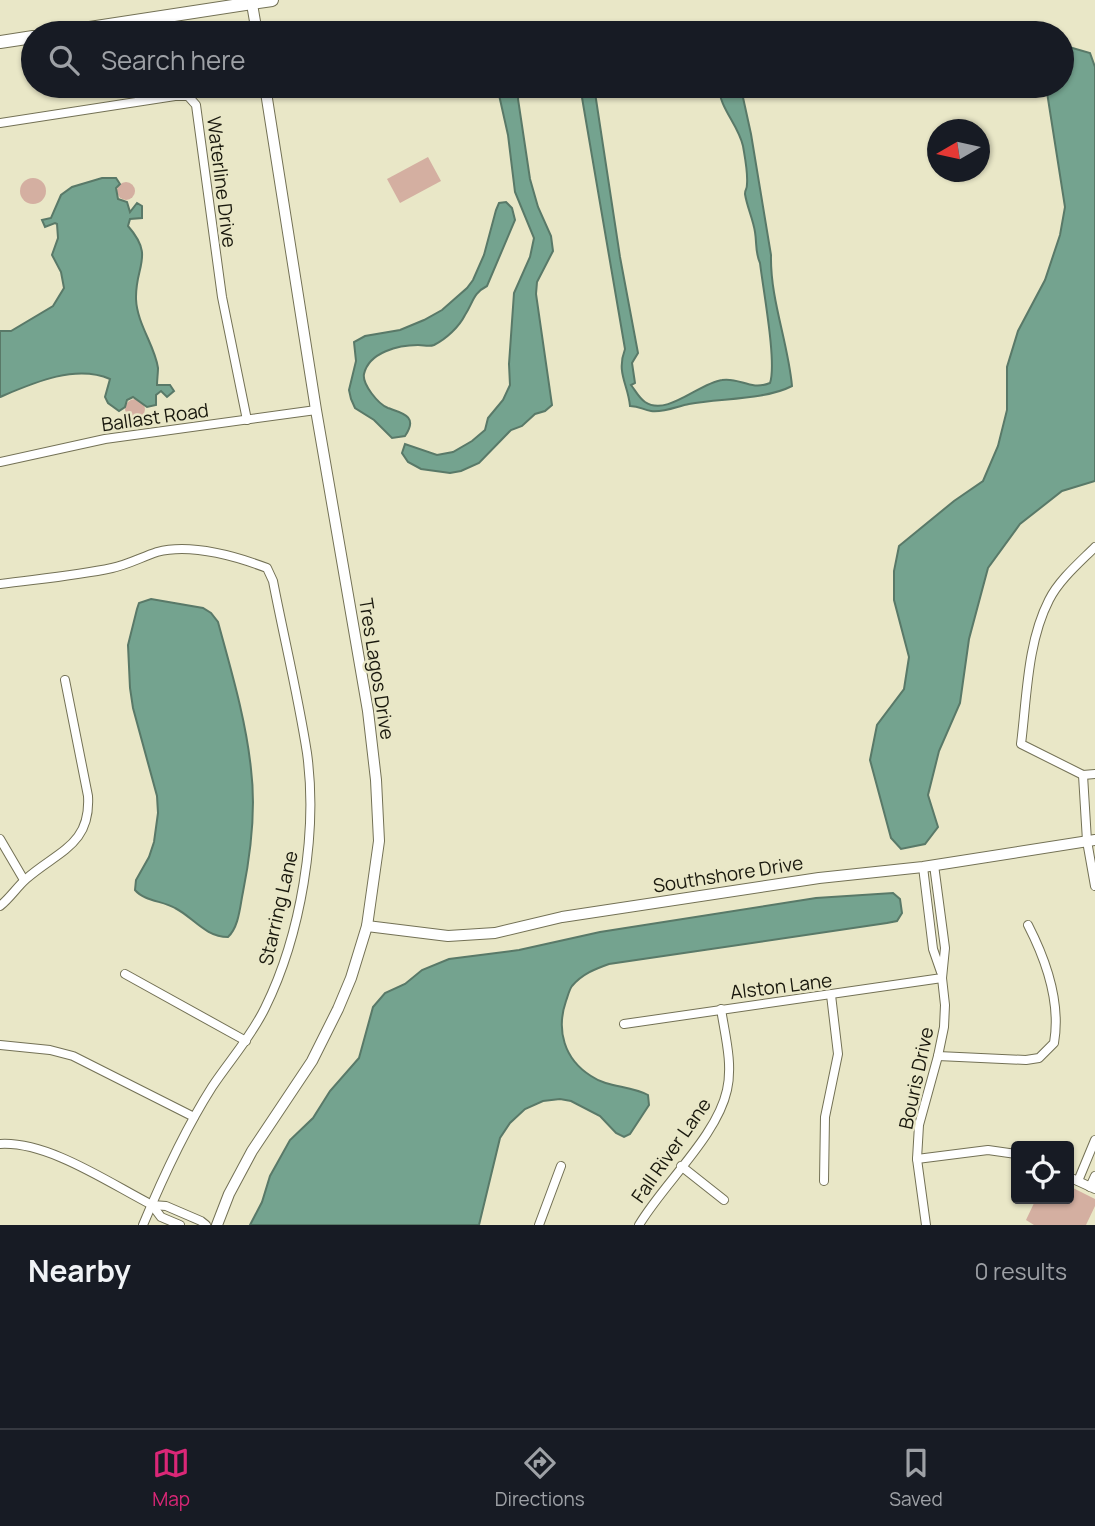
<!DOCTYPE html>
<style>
:root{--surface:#171b24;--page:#20242c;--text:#f1f3f6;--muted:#9ea1a6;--line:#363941;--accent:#db2777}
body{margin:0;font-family:Manrope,sans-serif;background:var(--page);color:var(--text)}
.controls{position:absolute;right:21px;bottom:21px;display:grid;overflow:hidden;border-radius:7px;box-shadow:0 2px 5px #0004}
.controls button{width:63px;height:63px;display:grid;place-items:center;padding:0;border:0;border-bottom:2px solid var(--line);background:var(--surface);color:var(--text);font:35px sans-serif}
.compass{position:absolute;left:927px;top:119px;width:63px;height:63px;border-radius:50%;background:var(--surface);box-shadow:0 2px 5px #0004;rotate:261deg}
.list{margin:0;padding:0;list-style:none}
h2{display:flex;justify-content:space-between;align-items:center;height:91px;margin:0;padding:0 28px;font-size:30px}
h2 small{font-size:23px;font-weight:400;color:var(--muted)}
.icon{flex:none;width:38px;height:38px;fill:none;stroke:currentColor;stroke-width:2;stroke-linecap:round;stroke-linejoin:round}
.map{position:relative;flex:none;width:1095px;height:1225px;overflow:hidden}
.search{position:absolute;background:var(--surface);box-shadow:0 2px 5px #0004;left:21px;right:21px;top:21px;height:77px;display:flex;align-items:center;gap:18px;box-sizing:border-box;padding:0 24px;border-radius:38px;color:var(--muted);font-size:26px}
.sheet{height:203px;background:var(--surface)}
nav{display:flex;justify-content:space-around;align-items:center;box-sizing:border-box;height:98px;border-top:2px solid var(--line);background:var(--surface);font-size:19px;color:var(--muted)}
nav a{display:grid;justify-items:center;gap:4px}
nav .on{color:var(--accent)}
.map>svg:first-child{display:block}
.green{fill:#d4afa1}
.water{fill:#74a38f;stroke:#597968;stroke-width:2}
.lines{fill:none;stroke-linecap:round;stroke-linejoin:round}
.minor-casing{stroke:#737155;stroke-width:10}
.tertiary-casing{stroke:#737155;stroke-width:12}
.secondary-casing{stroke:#737155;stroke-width:14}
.minor{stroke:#fff;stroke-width:8}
.tertiary{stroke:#fff;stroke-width:10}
.secondary{stroke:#fff;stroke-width:12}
.labels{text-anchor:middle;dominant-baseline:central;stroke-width:5;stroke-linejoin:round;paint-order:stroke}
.street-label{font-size:19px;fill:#19180d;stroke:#e9e7c7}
</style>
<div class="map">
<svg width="1095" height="1225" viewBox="0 0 1095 1225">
<rect width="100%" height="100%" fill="#e9e7c7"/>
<g class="green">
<polygon points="428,157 441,181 400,203 387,179"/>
<circle cx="33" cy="191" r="13"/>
<circle cx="126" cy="191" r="9"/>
<circle cx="135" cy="409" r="10"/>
<polygon points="1069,1186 1095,1199 1095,1206 1086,1225 1034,1225 1026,1220 1036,1199 1069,1199"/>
</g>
<g class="water">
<polygon points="1069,47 1090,53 1095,67 1095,481 1062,491 1020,524 988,568 969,639 960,703 939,751 928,795 938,827 925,844 901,849 891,838 870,760 877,725 904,689 909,657 894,600 894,571 899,546 954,501 983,481 998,446 1007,410 1007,367 1018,331 1045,280 1060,235 1065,207 1046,86 1062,86 1062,48"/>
<polygon points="497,86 520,86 518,99 530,179 538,207 551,236 553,251 537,282 536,294 552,405 545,411 535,414 522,426 511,430 479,463 461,471 450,473 421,469 408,462 402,453 405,444 437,455 453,452 472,441 485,430 488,418 503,400 510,385 509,364 514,293 530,257 534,238 515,192 508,135"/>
<path d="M 580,86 L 594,86 L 620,257 L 638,353 L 632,363 L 635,383 L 631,385 C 635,390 639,398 645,402 C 667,417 699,383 722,380 C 740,377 750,391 770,383 C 777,363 763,289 760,263 C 755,252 757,244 755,232 C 753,219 747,207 745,194 C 745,188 747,191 747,184 C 748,172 745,158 743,146 C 738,124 719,108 719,86 L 737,86 L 742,93 L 751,134 L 771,255 C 770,299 788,342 792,386 C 765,400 720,398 689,404 C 678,406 663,413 651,411 C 643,410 640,406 630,406 C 628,384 616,373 625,349 Z"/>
<path d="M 102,178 L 116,178 L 120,184 L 116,188 L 118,199 L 127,202 L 130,212 L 137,203 L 142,206 L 142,218 L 130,219 L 128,226 C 155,257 135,265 136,299 C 137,324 155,346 158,368 C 158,373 157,380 157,385 L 170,385 L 174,391 L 167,397 L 161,391 L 156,395 L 156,405 L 147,407 L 133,397 L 127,400 L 125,407 L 119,411 L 108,403 L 105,397 L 110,379 C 75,364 33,383 0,397 L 0,331 L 11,331 L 53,306 L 64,288 L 61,272 L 52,255 L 58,238 L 57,224 L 55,223 L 45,227 L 42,220 L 51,218 L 61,195 L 72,187 Z"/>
<path d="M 506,202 L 512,208 L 515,220 L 487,286 C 473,293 473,303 465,315 C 459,327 446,339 434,345 C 429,347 424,345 418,345 C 399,345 369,352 364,374 C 362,384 378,404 388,408 C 402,413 419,416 405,436 L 392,438 L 374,420 L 355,408 L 351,399 L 349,390 L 356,361 L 354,342 L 365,336 L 400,330 L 424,320 L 442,310 L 467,288 L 473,280 L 484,255 L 496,210 L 499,203 Z"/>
<path d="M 151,599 L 203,608 L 211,613 L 218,622 C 231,670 246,720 251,769 C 256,809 251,852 243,892 C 240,906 239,927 228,937 C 205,937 193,917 175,908 C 163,901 144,901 135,890 L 136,880 L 149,857 L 154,842 L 158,813 L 157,796 L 133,708 L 130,688 L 128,645 L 137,609 L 139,603 Z"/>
<path d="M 893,893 L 900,899 L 902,913 L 897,921 L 887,923 L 609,964 C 595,969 582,974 572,986 C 569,990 568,996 566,1001 C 556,1030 564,1059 591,1076 C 608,1088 630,1085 648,1095 L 649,1105 L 630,1134 L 624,1137 L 616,1133 L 600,1116 L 571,1101 L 560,1099 L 543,1101 L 525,1109 L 510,1123 L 500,1138 L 479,1225 L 250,1225 L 262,1202 L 270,1176 L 290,1140 L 313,1118 L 330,1091 L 359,1058 L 373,1007 L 385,993 L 405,984 L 422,970 L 449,959 L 519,950 L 600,932 L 816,898 Z"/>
</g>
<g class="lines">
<g class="minor-casing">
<g id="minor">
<polyline points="0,123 175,96 188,96 196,105 222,297 247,420"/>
<polyline points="0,462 105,439 316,410"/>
<path d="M 1095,547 C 1079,563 1059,580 1049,600 C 1027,643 1027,697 1021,744 L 1083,775 L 1095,774"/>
<path d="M 0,584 C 37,579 75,576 112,568 C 127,565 142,557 157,552 C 192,543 235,556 267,568 L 273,581 C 284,638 298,695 307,753 C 318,833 301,935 265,1008 C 251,1037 230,1060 212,1087 C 184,1131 163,1177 143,1225"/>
<polyline points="1083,775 1087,841 1095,886"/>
<polyline points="0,839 24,880"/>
<polyline points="923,867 933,949 941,972"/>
<path d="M 0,906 C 10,898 17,887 26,879 C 58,851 91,845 88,796 L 65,680"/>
<polyline points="125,974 246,1041"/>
<polyline points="624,1024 942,978"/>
<polyline points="0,1045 50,1050 73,1056 194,1117"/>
<path d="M 938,1056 L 1026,1060 L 1039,1058 L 1054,1043 C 1061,1003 1046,960 1028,925"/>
<path d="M 0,1144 C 48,1141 109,1183 152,1205 L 166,1206 L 201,1221 L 206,1225"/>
<polyline points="917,1159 988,1150 1016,1154"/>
<polyline points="681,1166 724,1200"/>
<polyline points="1069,1177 1095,1189"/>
<polyline points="824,1181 825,1117 838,1054 831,995"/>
<polyline points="1078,1181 1095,1140"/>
<polyline points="1090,1187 1095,1176"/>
<polyline points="152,1205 161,1217 180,1225"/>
<polyline points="539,1225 561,1166"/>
<path d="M 639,1225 C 664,1183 717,1136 727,1090 C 733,1064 725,1035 721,1009"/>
<polyline points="926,1225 917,1159 919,1125 938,1056 944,1027 945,1005 942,978 945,948 934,865"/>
</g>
</g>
<g class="tertiary-casing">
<g id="tertiary">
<polyline points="252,4 257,33"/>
<polyline points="367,926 448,936 495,933 562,917 819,878 923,867 1095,840"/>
<polyline points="217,1225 229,1194 252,1151 312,1061 338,1009 351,978 367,926 379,841 376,780 368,711 316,410 265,86"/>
</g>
</g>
<g class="secondary-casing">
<g id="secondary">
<polyline points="57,33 272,0"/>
<polyline points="0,42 33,37"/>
</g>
</g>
<use href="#minor" class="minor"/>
<use href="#tertiary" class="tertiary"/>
<use href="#secondary" class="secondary"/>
</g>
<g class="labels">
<g class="street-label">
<text transform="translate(222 182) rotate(83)">Waterline Drive</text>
<text transform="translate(155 417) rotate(-8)">Ballast Road</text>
<text transform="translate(377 669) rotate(81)">Tres Lagos Drive</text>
<text transform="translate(728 874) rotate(-9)">Southshore Drive</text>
<text transform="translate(278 908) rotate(-77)">Starring Lane</text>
<text transform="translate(781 986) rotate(-7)">Alston Lane</text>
<text transform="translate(916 1078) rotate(-78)">Bouris Drive</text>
<text transform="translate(671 1150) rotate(-55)">Fall River Lane</text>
</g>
</g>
</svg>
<div class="controls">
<button><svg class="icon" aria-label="locate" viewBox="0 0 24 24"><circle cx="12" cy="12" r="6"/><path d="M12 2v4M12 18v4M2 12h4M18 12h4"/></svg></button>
</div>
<svg class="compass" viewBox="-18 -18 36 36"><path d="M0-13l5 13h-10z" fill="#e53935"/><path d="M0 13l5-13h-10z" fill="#9ea1a6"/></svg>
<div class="search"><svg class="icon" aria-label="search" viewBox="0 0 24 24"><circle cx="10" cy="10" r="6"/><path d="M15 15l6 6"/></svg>Search here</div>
</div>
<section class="sheet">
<h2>Nearby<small>0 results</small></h2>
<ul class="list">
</ul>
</section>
<nav>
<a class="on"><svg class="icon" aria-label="map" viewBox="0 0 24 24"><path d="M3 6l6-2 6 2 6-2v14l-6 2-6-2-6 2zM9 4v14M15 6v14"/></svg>Map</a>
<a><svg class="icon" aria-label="directions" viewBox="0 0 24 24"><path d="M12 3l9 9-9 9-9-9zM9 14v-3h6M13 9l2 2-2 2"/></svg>Directions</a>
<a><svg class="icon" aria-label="saved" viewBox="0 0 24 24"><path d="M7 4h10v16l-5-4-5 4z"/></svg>Saved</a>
</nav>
